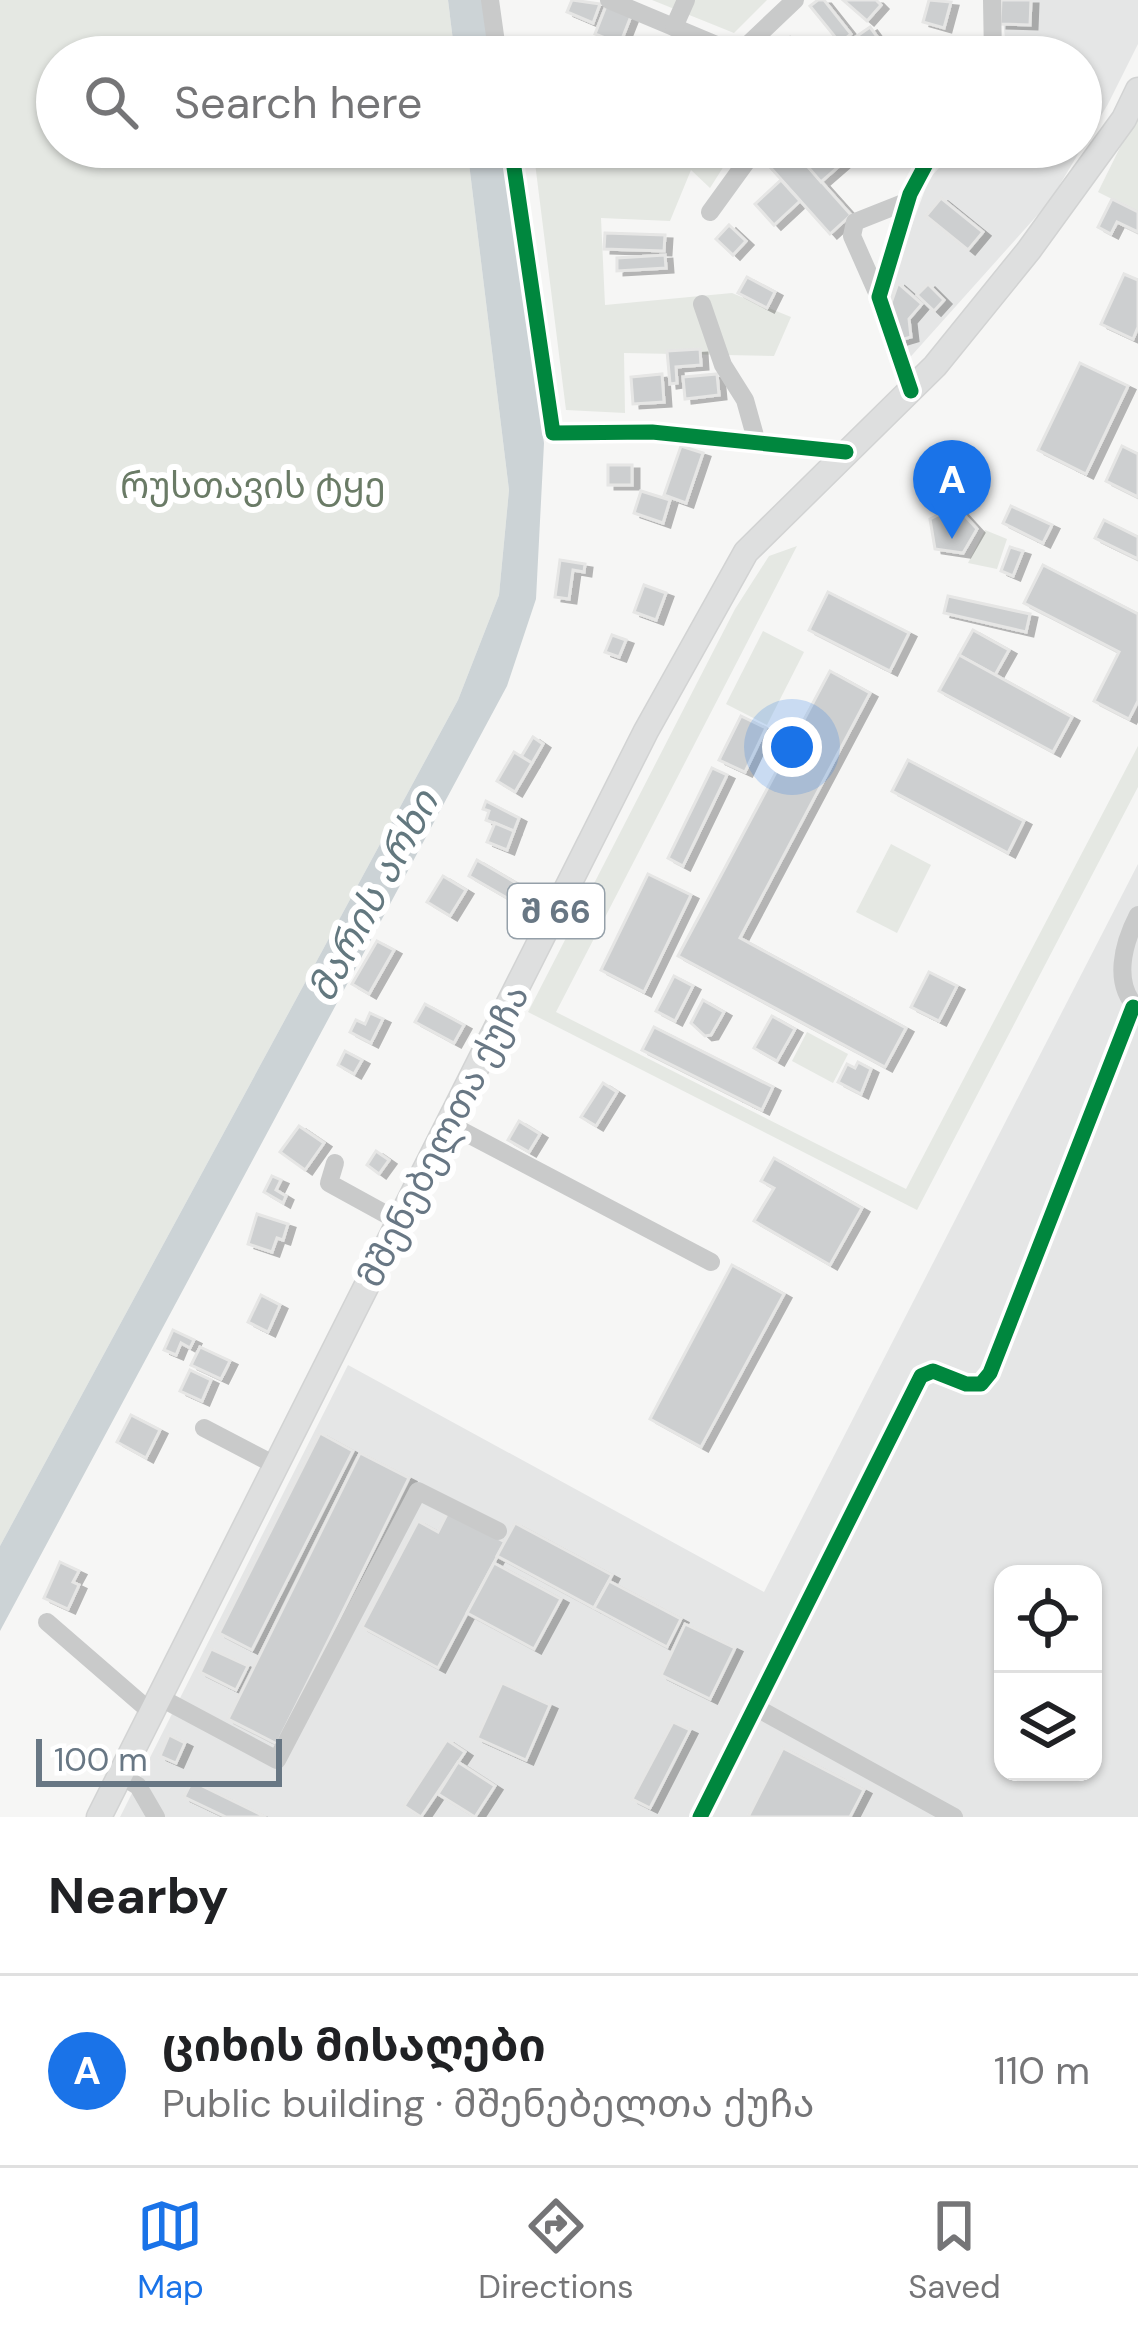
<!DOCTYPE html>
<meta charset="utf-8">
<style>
:root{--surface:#fff;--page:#f6f6f6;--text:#202124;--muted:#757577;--line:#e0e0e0;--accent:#1a73e8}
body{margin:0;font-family:"DM Sans","Noto Sans Georgian",sans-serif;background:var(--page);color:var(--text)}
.controls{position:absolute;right:36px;bottom:36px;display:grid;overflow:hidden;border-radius:24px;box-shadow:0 3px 9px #0004}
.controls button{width:108px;height:108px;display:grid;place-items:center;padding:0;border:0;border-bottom:3px solid var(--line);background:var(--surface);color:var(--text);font:60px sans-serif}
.scale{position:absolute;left:36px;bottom:30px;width:246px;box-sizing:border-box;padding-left:12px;border:6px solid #687784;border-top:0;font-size:33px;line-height:42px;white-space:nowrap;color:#687784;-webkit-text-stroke:9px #fff;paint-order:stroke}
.you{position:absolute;left:792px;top:747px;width:42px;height:42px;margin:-30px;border:9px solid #fff;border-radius:50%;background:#1a73e8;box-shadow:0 0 0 18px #1a73e833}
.badge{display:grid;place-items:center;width:78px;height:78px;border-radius:50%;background:var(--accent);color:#fff;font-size:39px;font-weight:700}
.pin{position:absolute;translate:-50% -99px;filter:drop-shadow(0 3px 6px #0008)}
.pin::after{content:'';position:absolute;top:63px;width:42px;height:36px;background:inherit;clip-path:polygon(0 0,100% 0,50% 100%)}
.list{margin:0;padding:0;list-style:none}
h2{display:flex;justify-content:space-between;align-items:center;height:156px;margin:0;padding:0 48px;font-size:51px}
h2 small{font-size:39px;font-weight:400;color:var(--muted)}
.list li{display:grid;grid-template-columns:78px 1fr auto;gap:36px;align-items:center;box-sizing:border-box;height:192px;padding:0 48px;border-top:3px solid var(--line)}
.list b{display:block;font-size:45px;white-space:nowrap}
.list p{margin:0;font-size:39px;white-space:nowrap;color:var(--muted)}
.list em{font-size:39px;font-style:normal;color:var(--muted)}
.icon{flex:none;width:66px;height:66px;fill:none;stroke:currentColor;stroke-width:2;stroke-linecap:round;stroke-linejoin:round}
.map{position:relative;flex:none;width:1138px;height:1817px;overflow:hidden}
.search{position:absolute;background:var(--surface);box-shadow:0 3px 9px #0004;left:36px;right:36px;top:36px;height:132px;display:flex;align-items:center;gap:30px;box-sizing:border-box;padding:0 42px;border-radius:66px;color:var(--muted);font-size:45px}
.sheet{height:348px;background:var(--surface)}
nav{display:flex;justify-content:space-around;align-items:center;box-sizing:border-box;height:168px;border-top:3px solid var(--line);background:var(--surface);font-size:33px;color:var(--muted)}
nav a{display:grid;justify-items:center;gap:6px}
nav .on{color:var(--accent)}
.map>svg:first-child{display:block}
.built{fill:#e5e6e6;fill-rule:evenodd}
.green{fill:#e5e8e3}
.water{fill:#ccd3d6}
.building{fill:#cdcfd0;stroke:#e6e6e5;stroke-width:3;filter:url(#shadow)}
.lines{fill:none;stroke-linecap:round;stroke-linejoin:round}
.major-casing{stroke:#d2d3d3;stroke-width:27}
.minor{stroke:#c9caca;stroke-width:18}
.major{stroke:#dedfdf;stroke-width:24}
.cycleway-casing{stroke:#fff;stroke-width:22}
.cycleway{stroke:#00873e;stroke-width:15}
.labels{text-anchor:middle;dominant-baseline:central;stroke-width:12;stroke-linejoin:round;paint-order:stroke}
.shield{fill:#fff;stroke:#95a0a9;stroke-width:3}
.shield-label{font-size:33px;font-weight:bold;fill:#687784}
.park-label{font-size:36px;fill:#6a7b66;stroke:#fff}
.street-label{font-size:36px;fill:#687784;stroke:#fff}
.water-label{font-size:39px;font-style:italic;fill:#63787f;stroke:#fff}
</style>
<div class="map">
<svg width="1138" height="1817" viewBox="0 0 1138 1817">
<defs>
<filter id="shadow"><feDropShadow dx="7" dy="4" stdDeviation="0" flood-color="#0004"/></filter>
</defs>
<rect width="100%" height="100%" fill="#f6f6f5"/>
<g class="built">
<polygon points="1001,0 1138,0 1138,44 1108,104 1050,201 905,363 884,300 929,179 958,147 1081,147 1081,57 1007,57"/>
<path d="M 1138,864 L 1138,1817 L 120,1817 L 348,1365 L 764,1592 ZM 1003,1574 L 1093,1574 L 1093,1772 L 1003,1772 Z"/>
</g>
<g class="green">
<polygon points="0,0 448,0 455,57 57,57 57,147 467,147 509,490 499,595 458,700 0,1546"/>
<polygon points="652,0 767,0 734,33"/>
<polygon points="1138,111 1138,212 1098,192"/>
<polygon points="533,147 736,147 710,188 691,170 670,221 601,218 605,305 732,293 791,317 774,356 624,353 625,413 566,410"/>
<polygon points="985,530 1007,539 997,569 968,563"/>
<polygon points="797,546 556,1012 906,1189 1138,746 1138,787 917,1210 528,1012 735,609 769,556"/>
<polygon points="763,631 804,652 767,725 726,704"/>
<polygon points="891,844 931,865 897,933 856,912"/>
<polygon points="807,1032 848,1054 833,1083 792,1061"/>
</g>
<g class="water">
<polygon points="448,0 482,0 490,57 455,57"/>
<polygon points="467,147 502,147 544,443 536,599 507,686 0,1631 0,1546 458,700 499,595 509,490"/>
</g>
<g class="building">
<polygon points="572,0 600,4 593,23 567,12"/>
<polygon points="818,0 824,0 851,34 840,43 810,6"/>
<polygon points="843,0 876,0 881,5 867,21"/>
<polygon points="929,0 951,2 944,28 923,22"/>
<polygon points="1001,0 1031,0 1030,25 1000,24"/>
<polygon points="606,6 631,16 620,44 595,34"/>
<polygon points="870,27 881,42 868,51 872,56 861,57 850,41"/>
<polygon points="790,37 802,57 781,57 775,46"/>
<polygon points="516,40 557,40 557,57 516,56"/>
<polygon points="774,147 805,147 810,153 802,160 851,215 830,234 762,158"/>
<polygon points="818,147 850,147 853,154 821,182 802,160"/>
<polygon points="781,180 800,201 774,225 755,204"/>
<polygon points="941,198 983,232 968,250 926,216"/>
<polygon points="1112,199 1138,212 1138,232 1117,222 1111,234 1098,227"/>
<polygon points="729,225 746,241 733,255 716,239"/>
<polygon points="605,233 665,235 664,251 604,249"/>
<polygon points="665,255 666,268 617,271 617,258"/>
<polygon points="1124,274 1138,280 1138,327 1133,339 1101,324"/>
<polygon points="747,277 775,292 767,308 738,293"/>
<polygon points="898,283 922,304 909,319 911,337 901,340 890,306"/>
<polygon points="928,284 944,300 934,311 917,295"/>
<polygon points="700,349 701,365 676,367 677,383 670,384 667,351"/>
<polygon points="1080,363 1128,386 1086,474 1038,450"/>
<polygon points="662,374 664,402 633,404 631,377"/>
<polygon points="717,374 719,395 685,399 683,377"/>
<polygon points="681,446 703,453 686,503 664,495"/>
<polygon points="1122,446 1138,454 1138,497 1106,481"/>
<rect x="608" y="465" width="24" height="20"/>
<polygon points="641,491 670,500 663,523 634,513"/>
<polygon points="956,506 977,529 963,553 935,549 930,519"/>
<polygon points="1011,506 1052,525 1043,543 1003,523"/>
<polygon points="1104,520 1138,537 1138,559 1095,538"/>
<polygon points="1010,547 1023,551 1013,576 1001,571"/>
<polygon points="560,560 585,564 584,572 573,570 569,599 555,597"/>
<polygon points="1043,565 1138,614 1138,701 1129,719 1094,701 1119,652 1024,603"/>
<polygon points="644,585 666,593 656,620 634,612"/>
<polygon points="828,592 909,633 890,671 809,630"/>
<polygon points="948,596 1030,614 1026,632 944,613"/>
<polygon points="973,630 1009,650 995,675 959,655"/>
<polygon points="612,635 626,640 619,657 605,652"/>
<polygon points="959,655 1072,717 1053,752 939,691"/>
<polygon points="830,671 870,693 740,938 906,1028 885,1067 678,956"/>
<polygon points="741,716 766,728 745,772 719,760"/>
<polygon points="533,737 543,744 532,763 521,757"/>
<polygon points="514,752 532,763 515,792 497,781"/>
<polygon points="908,760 1024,821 1008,853 892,791"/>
<polygon points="712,768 727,775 683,866 668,858"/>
<polygon points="486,801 519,818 514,831 486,820 489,811 483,809"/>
<polygon points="495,823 514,831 507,850 487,842"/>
<polygon points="477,860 523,887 514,902 469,876"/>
<polygon points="648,874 691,895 644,992 601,970"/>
<polygon points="443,876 466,890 450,916 427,902"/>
<polygon points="377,941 394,950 369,994 352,984"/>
<polygon points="929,972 957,986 939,1021 911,1007"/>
<polygon points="674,976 693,986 675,1021 656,1011"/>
<polygon points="703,1000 724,1012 711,1035 705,1036 691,1023"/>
<polygon points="425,1004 464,1025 454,1043 415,1022"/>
<polygon points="370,1013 383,1019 371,1043 350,1032 356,1020 365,1024"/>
<polygon points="772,1016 795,1029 777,1061 754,1048"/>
<polygon points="654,1027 773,1087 762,1110 642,1050"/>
<polygon points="345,1051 362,1060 354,1074 338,1065"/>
<polygon points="858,1062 871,1069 861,1094 838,1082 847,1064 855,1068"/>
<polygon points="603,1083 617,1092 596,1126 581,1117"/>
<polygon points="519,1121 540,1134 529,1152 508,1140"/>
<polygon points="299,1126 324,1143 305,1170 280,1152"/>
<polygon points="376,1151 389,1160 379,1174 367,1165"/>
<polygon points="774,1158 862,1208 830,1265 754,1221 774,1188 761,1181"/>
<polygon points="272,1176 281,1180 276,1190 286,1196 283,1203 264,1192"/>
<polygon points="257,1214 288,1224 283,1240 277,1238 272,1252 248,1244"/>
<polygon points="732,1265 784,1294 701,1447 650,1419"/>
<polygon points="261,1295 280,1305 268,1332 248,1322"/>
<polygon points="173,1330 194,1340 190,1348 181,1343 176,1355 164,1350"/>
<polygon points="200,1347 230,1361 221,1379 191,1365"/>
<polygon points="190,1370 211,1380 202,1401 180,1391"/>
<polygon points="131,1415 160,1430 146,1458 117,1442"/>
<polygon points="320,1433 353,1451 252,1650 219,1633"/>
<polygon points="360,1453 409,1478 277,1744 228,1719"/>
<polygon points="448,1512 505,1542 438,1668 362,1627 418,1521 438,1532"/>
<polygon points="515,1523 612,1575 594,1608 497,1556"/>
<polygon points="60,1562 79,1571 73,1582 79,1585 68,1609 44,1598"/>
<polygon points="494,1563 561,1599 534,1649 467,1613"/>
<polygon points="609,1581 681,1619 667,1647 594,1608"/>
<polygon points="685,1624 735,1648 710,1699 661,1675"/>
<polygon points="211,1649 248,1666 236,1690 200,1672"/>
<polygon points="502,1683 550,1705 526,1760 477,1738"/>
<polygon points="673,1722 690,1730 650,1808 632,1799"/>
<polygon points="169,1735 185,1743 176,1763 160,1756"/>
<polygon points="447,1740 465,1752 421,1817 404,1806"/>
<polygon points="783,1748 864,1790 850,1817 748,1817"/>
<polygon points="458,1762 495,1786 475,1817 438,1794"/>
<polygon points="192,1781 266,1817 226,1817 184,1797"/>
</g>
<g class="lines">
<g class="major-casing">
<polyline id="major" points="99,1817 646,731 746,552 935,366 1029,250 1124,119 1138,90"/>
</g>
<g class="minor">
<polyline points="490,0 498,57"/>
<polyline points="609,0 738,54"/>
<polyline points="992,0 993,57"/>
<polyline points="674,27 686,0"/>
<polyline points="741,57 738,54 795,0"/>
<polyline points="511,147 553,433 652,432 846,452"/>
<polyline points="710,212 757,147"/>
<polyline points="879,297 852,236 855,222 908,201"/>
<polyline points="702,304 723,365 745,400 757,443"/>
<polyline points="911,391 879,297 910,194 935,147"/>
<path d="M 1138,915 C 1123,944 1112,984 1138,1009"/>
<polyline points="449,1124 711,1262"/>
<polyline points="335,1163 329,1183 400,1222"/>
<polyline points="204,1428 277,1466"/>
<polyline points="47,1622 152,1713"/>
<polyline points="161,1698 277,1760 418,1491 498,1531"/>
<polyline points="755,1707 954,1817"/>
<polyline points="120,1775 138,1786 156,1817"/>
<polyline points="700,1817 921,1376 933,1371 966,1384 981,1384 990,1373 1133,1007"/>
</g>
<use href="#major" class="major"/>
<g class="cycleway-casing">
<g id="cycleway">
<polyline points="511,147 553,433 652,432 846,452"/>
<polyline points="911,391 879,297 910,194 935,147"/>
<polyline points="700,1817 921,1376 933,1371 966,1384 981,1384 990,1373 1133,1007"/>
</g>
</g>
<use href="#cycleway" class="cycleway"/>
</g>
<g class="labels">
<rect class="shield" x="508" y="884" width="96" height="54" rx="9"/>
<g class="shield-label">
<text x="556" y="911">შ 66</text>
</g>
<g class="park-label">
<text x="253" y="485">რუსთავის ტყე</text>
</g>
<g class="street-label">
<text transform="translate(443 1136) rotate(-63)">მშენებელთა ქუჩა</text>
</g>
<g class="water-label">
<text transform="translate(373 896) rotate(-62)">მარის არხი</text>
</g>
</g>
</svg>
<div class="controls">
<button><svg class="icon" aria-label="locate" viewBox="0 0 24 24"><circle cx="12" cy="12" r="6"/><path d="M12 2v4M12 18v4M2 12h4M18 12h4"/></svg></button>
<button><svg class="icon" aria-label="layers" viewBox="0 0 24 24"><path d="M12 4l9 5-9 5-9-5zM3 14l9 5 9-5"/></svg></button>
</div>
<div class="scale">100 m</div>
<div class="you"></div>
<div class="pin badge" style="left:952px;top:539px">A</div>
<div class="search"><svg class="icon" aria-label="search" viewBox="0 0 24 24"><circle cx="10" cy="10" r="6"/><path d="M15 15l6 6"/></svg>Search here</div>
</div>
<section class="sheet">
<h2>Nearby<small></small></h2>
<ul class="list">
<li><span class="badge">A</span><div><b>ციხის მისაღები</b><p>Public building · მშენებელთა ქუჩა</p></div><em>110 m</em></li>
</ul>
</section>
<nav>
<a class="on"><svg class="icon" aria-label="map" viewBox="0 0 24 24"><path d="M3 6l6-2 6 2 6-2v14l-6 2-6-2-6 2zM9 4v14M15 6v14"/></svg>Map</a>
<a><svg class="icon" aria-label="directions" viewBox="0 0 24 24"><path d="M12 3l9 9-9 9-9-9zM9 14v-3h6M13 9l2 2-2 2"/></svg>Directions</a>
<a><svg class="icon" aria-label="saved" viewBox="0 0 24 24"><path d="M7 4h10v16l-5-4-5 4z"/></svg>Saved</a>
</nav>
